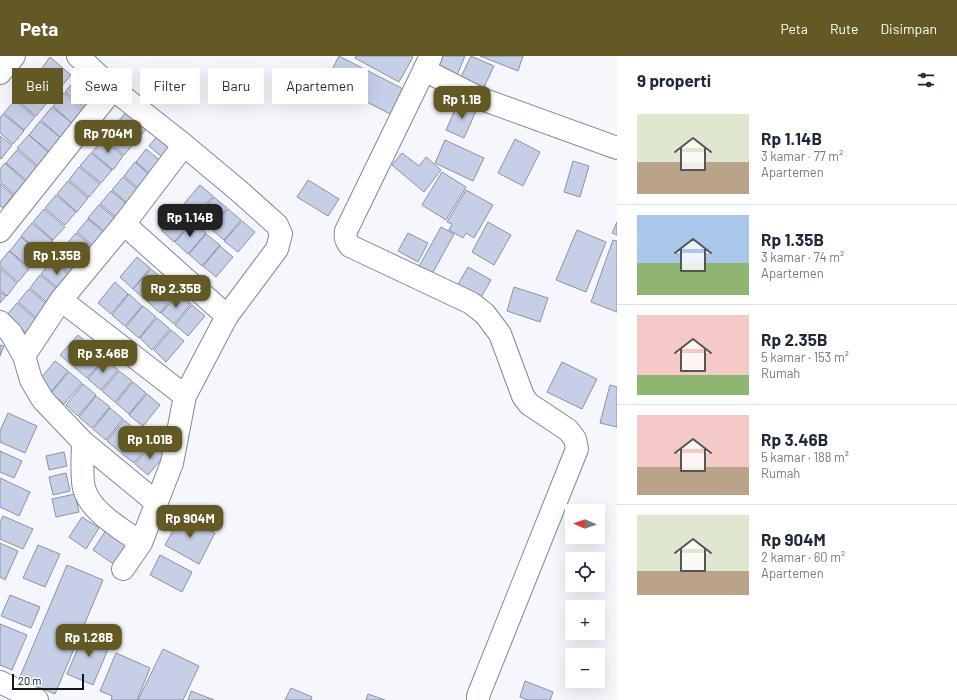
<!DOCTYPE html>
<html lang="id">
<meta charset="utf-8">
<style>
:root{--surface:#fff;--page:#f2f2f3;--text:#1f2937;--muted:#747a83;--line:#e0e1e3;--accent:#625925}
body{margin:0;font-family:Barlow,sans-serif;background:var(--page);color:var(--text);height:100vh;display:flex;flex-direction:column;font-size:15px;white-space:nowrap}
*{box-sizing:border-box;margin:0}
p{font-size:13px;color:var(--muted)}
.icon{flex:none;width:22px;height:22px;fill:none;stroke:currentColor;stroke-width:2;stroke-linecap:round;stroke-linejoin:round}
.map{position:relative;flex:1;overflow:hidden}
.details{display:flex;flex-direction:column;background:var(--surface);width:340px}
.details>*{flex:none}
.hud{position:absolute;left:12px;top:12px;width:380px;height:36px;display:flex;gap:8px}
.needle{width:26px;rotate:272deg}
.controls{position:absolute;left:565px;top:448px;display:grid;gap:8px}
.controls a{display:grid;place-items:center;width:40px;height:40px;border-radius:0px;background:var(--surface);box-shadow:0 4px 16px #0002;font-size:20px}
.scale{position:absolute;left:12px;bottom:10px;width:72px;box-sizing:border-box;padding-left:4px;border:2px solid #12151d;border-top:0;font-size:11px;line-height:14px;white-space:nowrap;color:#12151d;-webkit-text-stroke:3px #f5f7fc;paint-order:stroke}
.price{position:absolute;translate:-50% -34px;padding:0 9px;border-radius:8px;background:var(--accent);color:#fff;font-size:13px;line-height:26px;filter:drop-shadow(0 1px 2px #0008)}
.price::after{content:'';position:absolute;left:50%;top:24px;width:12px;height:9px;margin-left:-6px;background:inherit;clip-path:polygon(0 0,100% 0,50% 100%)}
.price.selected{background:#222;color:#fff}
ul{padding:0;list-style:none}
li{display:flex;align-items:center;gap:12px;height:100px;padding:0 20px}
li+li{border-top:1px solid var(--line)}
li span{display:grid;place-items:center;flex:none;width:112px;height:80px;border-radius:0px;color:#555}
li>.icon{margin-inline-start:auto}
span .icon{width:48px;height:48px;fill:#fffc;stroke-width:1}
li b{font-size:17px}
h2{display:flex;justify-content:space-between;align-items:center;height:48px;padding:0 20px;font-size:17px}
.tag{padding:0 14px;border-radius:0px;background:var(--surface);box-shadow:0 4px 16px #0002;font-size:14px;line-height:36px}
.tag.selected{background:var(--accent);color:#fff}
header{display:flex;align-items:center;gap:24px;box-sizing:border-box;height:56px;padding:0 20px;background:var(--accent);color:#fff}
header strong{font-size:19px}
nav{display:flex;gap:22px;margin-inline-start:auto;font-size:14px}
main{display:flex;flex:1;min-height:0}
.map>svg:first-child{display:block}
.building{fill:#c7cfe7;stroke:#8b91a8}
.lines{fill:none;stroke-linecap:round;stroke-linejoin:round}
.minor-casing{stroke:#80879d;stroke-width:24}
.minor{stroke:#fff;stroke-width:22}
</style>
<header>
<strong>Peta</strong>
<nav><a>Peta</a><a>Rute</a><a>Disimpan</a></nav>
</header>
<main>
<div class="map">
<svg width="617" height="644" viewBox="0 0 617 644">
<rect width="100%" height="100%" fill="#f5f7fc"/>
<path class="building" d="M339,0l68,35 -13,25 -68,-35z
M356,0h56l1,1 -14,25 -44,-24z
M442,0h23l-10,24 -20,-8z
M471,0l23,10 -12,25 -23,-10z
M480,0h43l-5,15z
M50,1l21,18 -11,13 -20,-17z
M38,16l21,17 -11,13 -20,-17z
M76,23l20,17 -11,13 -20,-17z
M27,30l20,17 -11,13 -20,-17z
M64,37l20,18 -11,13 -20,-18z
M15,44l20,17 -11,13 -20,-17z
M459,45l18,8 -13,29 -18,-8z
M52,51l21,17 -12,14 -20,-18z
M127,55l20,17 -11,13 -20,-17z
M3,58l21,17 -11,13 -13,-11v-15z
M40,65l21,17 -11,14 -21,-17z
M115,69l20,17 -11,13 -20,-17z
M160,77l20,17 -11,13 -20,-17z
M29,79l20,18 -11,13 -21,-18z
M0,80l12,9 -11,14 -1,-1z
M103,83l20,17 -10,14 -21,-18z
M515,83l25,13 -17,34 -25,-13z
M445,84l39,18 -11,23 -38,-18z
M146,93l21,17 -11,13 -20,-17z
M17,94l20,17 -11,13 -20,-17z
M91,97l21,17 -11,13 -21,-17z
M402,97l17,13 7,-9 15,13 -17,22 -32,-27z
M573,105l16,5 -9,31 -16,-5z
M135,106l20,18 -11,13 -20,-17z
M5,107l20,18 -11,13 -14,-12v-13z
M79,111l21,17 -11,13 -20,-17z
M442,116l24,15 -20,33 -24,-15z
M123,121l20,17 -11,13 -20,-17z
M308,124l31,19 -11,17 -31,-19z
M68,125l20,17 -11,14 -20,-18z
M0,128l13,11 -10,13 -3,-2z
M200,129l13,11 -17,20 -13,-11z
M466,134l27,15 -19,33 -8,-5 -3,5 -14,-8 3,-6 -5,-2z
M111,135l21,17 -11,13 -21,-17z
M56,139l20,17 -11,13 -20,-17z
M214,141l13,11 -17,20 -13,-11z
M99,149l21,17 -11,13 -21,-17z
M44,153l21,18 -12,13 -20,-18z
M228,153l13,11 -17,20 -13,-11z
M179,154l13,11 -18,21 -13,-12z
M88,163l20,17 -11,13 -20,-17z
M242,165l13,11 -17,20 -14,-11z
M193,166l13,11 -18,21 -13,-12z
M488,166l23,13 -17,30 -22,-13z
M617,166v13l-5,-2z
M32,167l21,18 -11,13 -21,-18z
M441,171l13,7 -23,42 -13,-8z
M577,174l29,12 -20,50 -30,-12z
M76,177l20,17 -11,13 -20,-17z
M408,177l20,10 -10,19 -20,-11z
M206,178l14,11 -18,21 -13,-12z
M21,181l20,17 -11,14 -20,-17z
M613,184l4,1v71l-26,-10z
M220,190l13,11 -17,20 -13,-11z
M64,191l20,17 -10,13 -21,-17z
M9,195l20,18 -11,13 -18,-16v-4z
M137,201l13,11 -17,21 -13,-12z
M52,205l21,17 -11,13 -21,-17z
M468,211l23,13 -11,19 -23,-13z
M0,212l17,15 -10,13 -7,-6z
M151,213l13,11 -17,21 -14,-12z
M40,219l21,17 -11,13 -20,-17z
M165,225l12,11 -17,21 -13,-12z
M115,226l13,12 -17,20 -13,-11z
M514,231l34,11 -8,24 -33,-11z
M29,233l20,17 -11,13 -20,-17z
M0,236l6,4 -6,7z
M179,237l12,11 -17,20 -13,-11z
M129,238l13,12 -17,20 -13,-11z
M17,247l20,17 -11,13 -20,-17z
M192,249l13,11 -17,20 -13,-11z
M143,250l13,11 -17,21 -13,-11z
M157,262l13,11 -18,21 -12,-12z
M171,274l13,11 -18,21 -12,-12z
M78,279l13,11 -18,20 -13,-11z
M0,289l4,1 -4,10z
M91,291l14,11 -18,20 -13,-11z
M105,303l13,11 -17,20 -13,-11z
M55,305l13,10 -17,21 -13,-11z
M562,306l35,17 -15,30 -35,-17z
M119,315l13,10 -17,21 -13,-11z
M69,316l13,11 -18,21 -13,-11z
M133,326l13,11 -17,21 -13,-11z
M83,328l13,11 -18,21 -12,-11z
M610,329l7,2v40l-17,-4z
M147,338l13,11 -17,21 -14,-11z
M96,340l14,11 -18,21 -13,-11z
M110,352l13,11 -17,21 -13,-11z
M8,357l29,13 -12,27 -25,-11v-11z
M124,364l13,11 -17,21 -13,-11z
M138,376l13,11 -17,20 -13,-10z
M152,388l13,11 -17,20 -13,-11z
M0,395l22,10 -8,17 -14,-6z
M64,396l3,14 -18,4 -3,-14z
M66,417l4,18 -17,4 -4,-18z
M0,422l30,14 -11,24 -19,-9z
M75,438l4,18 -23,5 -4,-18z
M182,459l33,18 -16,31 -34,-19z
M3,460l30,13 -10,20 -23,-10v-17z
M82,461l17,11 -13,21 -17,-12z
M106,474l22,15 -13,20 -22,-15z
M0,487l18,8 -13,29 -5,-3z
M38,489l22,9 -15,33 -22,-9z
M160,499l32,17 -10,20 -32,-17z
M67,509l36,15 -48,114 -36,-15z
M10,539l30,12 -9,21 -30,-12z
M0,568l27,11 -15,35 -12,-5z
M85,575l26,11 -18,43 -26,-11z
M163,593l36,17 -16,34h-45z
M116,597l34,15 -13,32h-26l1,-4 -12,-5z
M525,625l28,11 -3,8h-23l-7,-3z
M291,632l21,9 -1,3h-26z
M191,635l23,9h-26z
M368,638l17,6h-19z"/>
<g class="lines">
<defs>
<path id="minor" d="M78,0l35,33 71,56 55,46 38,34 4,9 -4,15 -50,67 -42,80 -13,67 -31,80 -18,26
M431,0l-85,175c-1,7 0,10 4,15l121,57 14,11 15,20 23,62 6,8 39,26 7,9 2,10 -99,247v4
M424,14l55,28 138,50
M0,17l14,-17
M124,168l103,92
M0,175l113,-142
M61,244l124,96
M0,266l11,11 13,23 7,24 12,20 40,42 74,61
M24,300l37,-56 63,-76 60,-79
M83,386c0,11 -2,36 1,46 6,24 38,41 57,55
M0,626l37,18"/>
</defs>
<use href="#minor" class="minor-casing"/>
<use href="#minor" class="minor"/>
</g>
</svg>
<div class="controls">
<a><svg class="needle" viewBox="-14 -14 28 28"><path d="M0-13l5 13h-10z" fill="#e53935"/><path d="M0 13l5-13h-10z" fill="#747a83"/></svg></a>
<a><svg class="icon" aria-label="locate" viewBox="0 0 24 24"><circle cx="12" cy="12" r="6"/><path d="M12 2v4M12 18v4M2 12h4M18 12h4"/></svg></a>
<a>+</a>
<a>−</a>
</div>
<div class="scale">20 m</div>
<b class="price" style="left:462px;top:64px">Rp 1.1B</b>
<b class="price" style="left:108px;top:98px">Rp 704M</b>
<b class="price selected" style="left:190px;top:182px">Rp 1.14B</b>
<b class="price" style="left:57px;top:220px">Rp 1.35B</b>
<b class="price" style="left:176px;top:253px">Rp 2.35B</b>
<b class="price" style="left:103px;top:318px">Rp 3.46B</b>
<b class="price" style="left:150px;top:404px">Rp 1.01B</b>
<b class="price" style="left:190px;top:483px">Rp 904M</b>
<b class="price" style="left:89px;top:602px">Rp 1.28B</b>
<div class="hud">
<a class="tag selected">Beli</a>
<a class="tag">Sewa</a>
<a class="tag">Filter</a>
<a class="tag">Baru</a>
<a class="tag">Apartemen</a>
</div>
</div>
<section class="details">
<h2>9 properti<svg class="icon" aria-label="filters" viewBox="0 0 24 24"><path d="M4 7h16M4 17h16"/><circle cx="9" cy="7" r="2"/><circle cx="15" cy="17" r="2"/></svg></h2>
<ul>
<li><span style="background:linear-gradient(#dfe7d0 60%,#b9a48a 0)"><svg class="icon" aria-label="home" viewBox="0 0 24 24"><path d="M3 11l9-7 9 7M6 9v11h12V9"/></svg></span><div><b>Rp 1.14B</b><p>3 kamar · 77 m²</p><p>Apartemen</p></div></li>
<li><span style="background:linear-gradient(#a9c7e8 60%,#8fb573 0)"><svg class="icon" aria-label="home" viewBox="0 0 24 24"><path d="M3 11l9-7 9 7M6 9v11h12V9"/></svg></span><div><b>Rp 1.35B</b><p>3 kamar · 74 m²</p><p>Apartemen</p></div></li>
<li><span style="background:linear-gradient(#f6c9c9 75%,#8fb573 0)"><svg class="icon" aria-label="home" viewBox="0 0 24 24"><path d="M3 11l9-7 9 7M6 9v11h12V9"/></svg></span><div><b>Rp 2.35B</b><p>5 kamar · 153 m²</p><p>Rumah</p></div></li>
<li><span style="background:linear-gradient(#f6c9c9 65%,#b9a48a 0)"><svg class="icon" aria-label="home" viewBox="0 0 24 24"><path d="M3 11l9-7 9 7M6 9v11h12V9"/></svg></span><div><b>Rp 3.46B</b><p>5 kamar · 188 m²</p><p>Rumah</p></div></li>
<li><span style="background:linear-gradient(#dfe7d0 70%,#b9a48a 0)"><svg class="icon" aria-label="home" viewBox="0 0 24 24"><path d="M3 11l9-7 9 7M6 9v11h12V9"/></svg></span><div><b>Rp 904M</b><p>2 kamar · 60 m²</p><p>Apartemen</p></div></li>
</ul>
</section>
</main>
